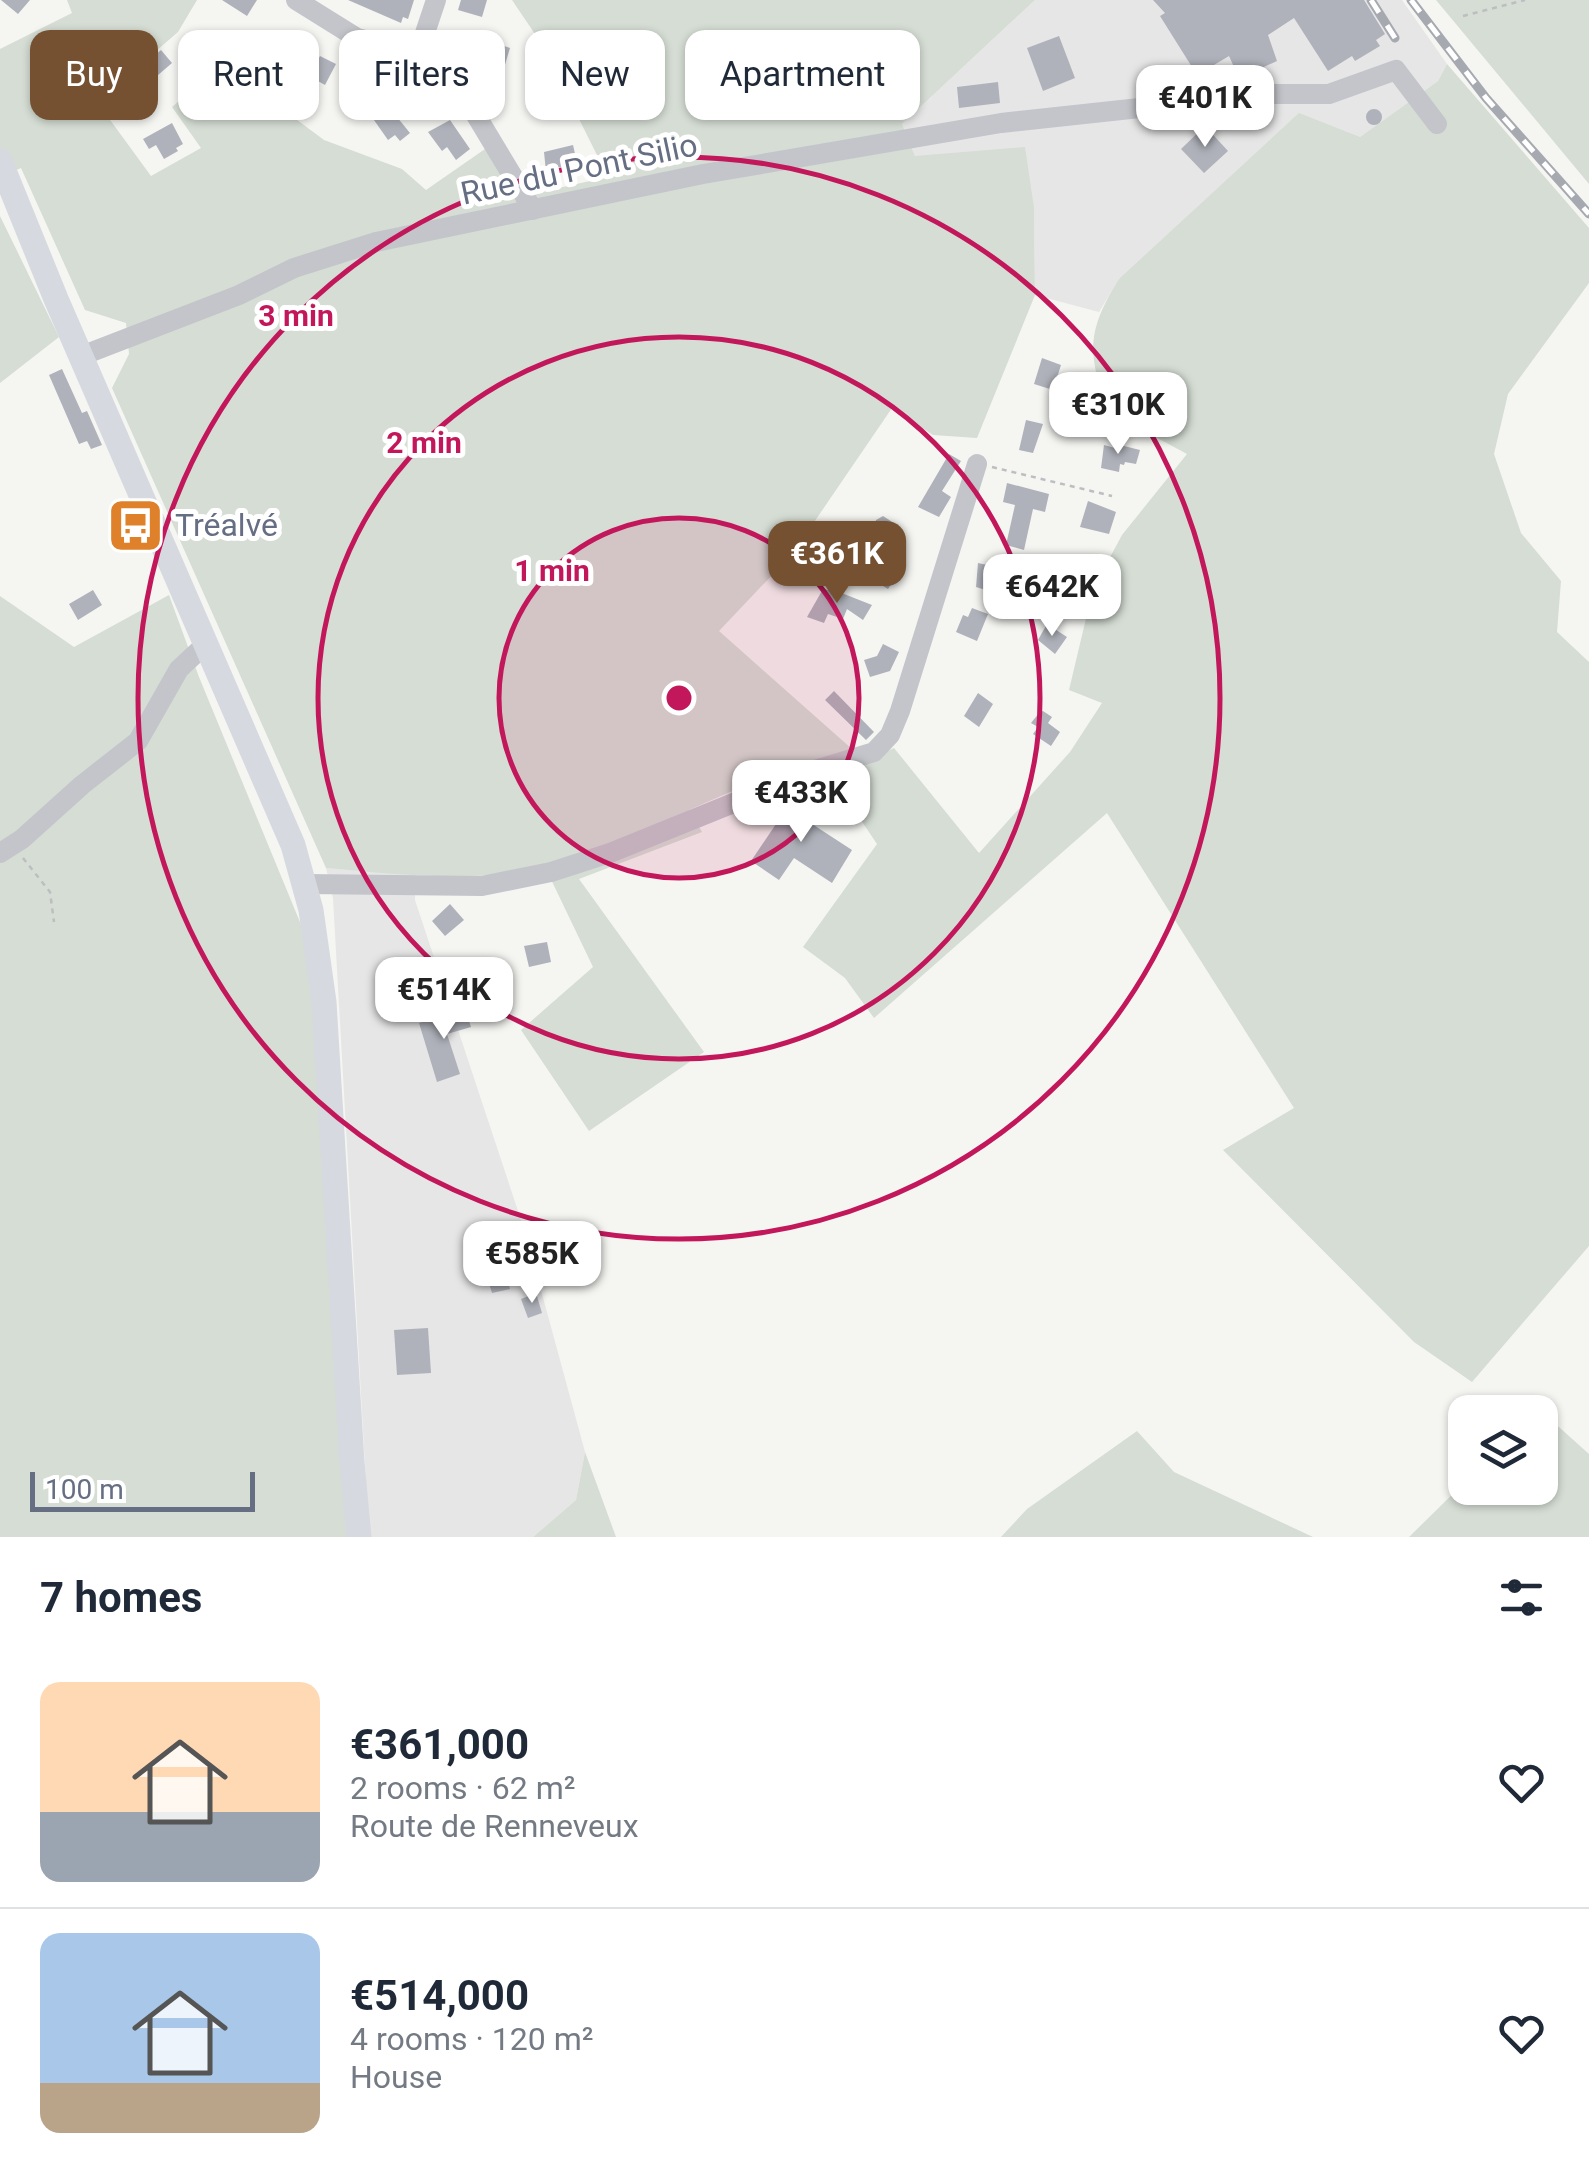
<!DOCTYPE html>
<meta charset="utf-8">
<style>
:root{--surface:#fff;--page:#f2f2f3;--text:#1f2937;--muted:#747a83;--line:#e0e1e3;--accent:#755131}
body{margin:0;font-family:Roboto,sans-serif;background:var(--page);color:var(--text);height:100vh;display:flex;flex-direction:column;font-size:38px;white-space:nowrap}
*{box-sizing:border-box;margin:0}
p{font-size:32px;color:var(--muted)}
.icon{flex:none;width:55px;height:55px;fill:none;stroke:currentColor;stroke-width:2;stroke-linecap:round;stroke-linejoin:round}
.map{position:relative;height:1537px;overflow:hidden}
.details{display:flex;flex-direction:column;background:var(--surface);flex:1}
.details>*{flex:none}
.top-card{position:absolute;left:30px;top:30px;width:1000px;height:90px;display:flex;gap:20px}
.controls{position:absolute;left:1448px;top:1395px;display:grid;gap:20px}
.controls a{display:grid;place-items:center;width:110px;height:110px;border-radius:20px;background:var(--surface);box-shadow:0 2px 8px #0004;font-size:50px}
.scale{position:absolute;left:30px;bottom:25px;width:225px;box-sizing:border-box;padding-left:10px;border:5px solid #666e83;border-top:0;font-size:28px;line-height:35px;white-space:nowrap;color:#666e83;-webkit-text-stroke:8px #fff;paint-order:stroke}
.price{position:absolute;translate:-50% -85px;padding:0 22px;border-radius:20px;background:#fff;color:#222;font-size:32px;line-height:65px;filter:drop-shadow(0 2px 5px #0008)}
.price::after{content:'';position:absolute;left:50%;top:60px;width:30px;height:22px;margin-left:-15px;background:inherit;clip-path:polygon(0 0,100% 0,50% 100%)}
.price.selected{background:var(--accent);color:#fff}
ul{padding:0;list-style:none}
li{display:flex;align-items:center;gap:30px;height:250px;padding:0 40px}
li+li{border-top:2px solid var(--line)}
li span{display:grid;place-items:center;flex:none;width:280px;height:200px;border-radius:20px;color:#555}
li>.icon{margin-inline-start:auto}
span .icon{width:120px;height:120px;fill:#fffc;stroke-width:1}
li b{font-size:42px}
h2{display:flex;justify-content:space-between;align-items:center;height:120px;padding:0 40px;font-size:42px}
.tag{padding:0 35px;border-radius:20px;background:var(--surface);box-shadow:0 2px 8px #0004;font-size:35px;line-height:90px}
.tag.selected{background:var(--accent);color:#fff}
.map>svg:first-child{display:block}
.built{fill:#e6e6e6}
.green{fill:#d5ddd4}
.building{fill:#afb2ba}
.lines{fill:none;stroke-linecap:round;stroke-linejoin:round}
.path{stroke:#bdbec1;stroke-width:2.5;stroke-dasharray:5 5;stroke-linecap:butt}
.minor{stroke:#c4c5ca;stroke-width:20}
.major{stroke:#d6d9df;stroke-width:25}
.rail-casing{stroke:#a6a9b0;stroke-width:9}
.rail{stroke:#fff;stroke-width:5;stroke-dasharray:15;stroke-linecap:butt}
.ring{fill:none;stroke:#c2185b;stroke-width:5}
.labels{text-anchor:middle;stroke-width:10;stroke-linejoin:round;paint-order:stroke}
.street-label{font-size:32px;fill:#666e83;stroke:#fff}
.poi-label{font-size:32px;fill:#666e83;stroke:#fff;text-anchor:start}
.centre{fill:#c2185b;stroke:#fff;stroke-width:5}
.ring-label{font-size:30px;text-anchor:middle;font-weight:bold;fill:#c2185b;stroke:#fff;stroke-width:10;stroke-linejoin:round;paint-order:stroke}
</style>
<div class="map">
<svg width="1589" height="1537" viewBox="0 0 1589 1537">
<rect width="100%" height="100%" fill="#f5f6f2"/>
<path class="built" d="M1035,0h367l45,64 -9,17 -78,56 -241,142 -20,33 -64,-17 -1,-87 -119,-52 -13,-32z
M326,868l90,7 -1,25 111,335 59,217 -9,48 -43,37h-164l-36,-639z"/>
<path class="green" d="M67,0h130l-19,32 -81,70 54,74 50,-28 -29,-41 50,-43 102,76 78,29 24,21 59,-41 33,48 90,-20 -67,-134 -29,-43h523l-133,124 13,32 110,-9 9,61 1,87 -58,143 -44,-3 -41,-27 -99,145 -74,78 133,118 -99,33 -64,28 13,22 -123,47 125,173 -115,79 -68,-101 72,-63 -47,-98c-76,13 -144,6 -220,-1l-214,-480 17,-34 -3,-31 -41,-13 -64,-142 -21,9v-128l72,-36z
M1436,0h153v184z
M1447,64l142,164v55l-81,111 -14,60 27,79 40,48 -4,51 32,30v584l-117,136 -58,-40 -191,-192 71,-42 -187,-295 -233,205 -29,-40 -42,-31 74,-103 -45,-67 62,-29 85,105 91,-101 32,-49 -33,-13 24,-101 29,-54 65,-81 -78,-42c-22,-57 -23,-80 10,-133l180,-166 61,24 78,-56z
M0,216l59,121 -59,46z
M169,595l30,82 110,267 40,593h-349v-941l74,51z
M1540,1410l49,44v83h-180l56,-55v6h75v-76h-3z
M1137,1431l37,41 139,65h-312l26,-28z
M585,1452l31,85h-83l43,-37z"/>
<path class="building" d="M1,0h29l-12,14z
M222,0h35l-10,16z
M348,0h66l-6,19 -5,-2 -2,6z
M461,0h26l-5,17 -24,-7z
M1153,0h211l21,34 -9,6 4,6 -25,15 -3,-5 -24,15 -34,-53 -26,17 9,26 -38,17 -10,-22 -32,19 -37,-59 5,-3z
M1059,36l16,42 -32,13 -16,-43z
M275,38l15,10 -13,22 -16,-9z
M493,42l17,6 -9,30 -18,-6z
M161,50l11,13 -15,13 -10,-14z
M320,56l16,8 -11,21 -16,-9z
M998,82l2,21 -41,5 -2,-21z
M360,83l14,16 5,-4 31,38 -10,8 -5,-6 -7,5 -19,-27 -9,6 -13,-19 2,-10z
M1366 117a8 8 0 1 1 16 0a8 8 0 1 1-16 0Z
M450,120l20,29 -14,11 -9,-13 -5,4 -14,-19z
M172,123l11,21 -7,4 2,3 -14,8 -8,-14 -7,4 -6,-10z
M1205,126l23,25 -24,22 -23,-24z
M573,145l3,13 -8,2 1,4 -23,8 -2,-20z
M1042,358l19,7 -8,25 -19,-6z
M62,369l20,44 5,-2 15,34 -11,4 -4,-8 -8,3 -30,-69z
M1026,420l17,4 -10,29 -14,-3z
M1116,444l24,6 -4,14 -11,-2 -1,3 -4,-1 -1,8 -18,-4 3,-23 11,3z
M949,454l12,7 -19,30 9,6 -12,20 -21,-10z
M1007,483l42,11 -4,18 -12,-3 -9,41 -18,-5 9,-40 -12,-3z
M1088,501l28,11 -7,22 -29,-7z
M883,516l14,9 -12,19 -14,-9 5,-15z
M885,560l15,10 -12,19 -15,-9z
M978,563l18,4 -7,24 -13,-4z
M823,589l16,3 33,13 -9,15 -16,-11 -4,10 -15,-5 -4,9 -17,-6z
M93,590l9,15 -24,15 -9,-16z
M972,608l16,6 -11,27 -21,-9 7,-17 5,2z
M1047,624l20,13 -12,17 -17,-14z
M883,644l16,8 -9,19 -20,6 -6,-17 13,-4z
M834,691l40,41 -8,8 -41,-40z
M978,693l15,11 -14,23 -15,-11z
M1043,711l9,6 -4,6 12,9 -9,14 -18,-12 5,-7 -7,-4 8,-10z
M795,796l21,15 -7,11 43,28 -20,33 -38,-25 -15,22 -28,-19z
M450,904l14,16 -19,16 -13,-15z
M547,942l4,20 -22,5 -5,-21z
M465,1008l6,19 -24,7 13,40 -23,8 -18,-59z
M521,1241l5,14 -20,4 -4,-14z
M502,1259l8,30 -18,4 -9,-29z
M536,1293l6,20 -14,5 -7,-19z
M428,1328l3,45 -34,2 -3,-45z"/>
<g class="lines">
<path class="path" d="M1463,16l62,-16
M992,467l120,29
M23,858l27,34 4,30"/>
<path class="minor" d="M296,0l61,38 61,16 29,13 86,143
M418,54l18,-54
M81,356l158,-61 55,-27 82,-26 327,-68 298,-51 268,-29h60l67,-24 41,54
M0,853l22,-14 60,-54 56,-44 41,-72 28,-26
M306,884l176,2 69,-14 59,-19 205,-83 59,-18 16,-17 10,-24 77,-247"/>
<path class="major" d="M0,161l56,138 237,546 18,65 13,92 28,460 7,75"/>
<defs>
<path id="rail" d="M1371,0l24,38
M1411,0l75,98 103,116"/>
</defs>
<use href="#rail" class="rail-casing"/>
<use href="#rail" class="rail"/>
</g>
<circle cx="679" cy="698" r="180" fill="#c2185b" fill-opacity=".12"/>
<g class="ring">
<circle cx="679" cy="698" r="180"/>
<circle cx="679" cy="698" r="361"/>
<circle cx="679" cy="698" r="541"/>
</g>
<defs>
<symbol id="bus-square" viewBox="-11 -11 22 22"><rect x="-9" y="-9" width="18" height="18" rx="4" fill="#df812a" stroke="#fff"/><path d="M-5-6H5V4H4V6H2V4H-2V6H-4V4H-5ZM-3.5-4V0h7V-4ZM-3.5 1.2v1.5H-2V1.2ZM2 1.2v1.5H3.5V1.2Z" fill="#fff"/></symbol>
</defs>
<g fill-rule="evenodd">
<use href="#bus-square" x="104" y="494" width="63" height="63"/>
</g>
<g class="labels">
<g class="street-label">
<text transform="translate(579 169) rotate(-12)" y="11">Rue du Pont Silio</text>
</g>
<g class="poi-label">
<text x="175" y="536">Tréalvé</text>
</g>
</g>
<circle cx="679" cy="698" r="15" class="centre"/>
<g class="ring-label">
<text x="296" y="326">3 min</text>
<text x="424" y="453">2 min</text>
<text x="552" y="581">1 min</text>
</g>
</svg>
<div class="controls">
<a><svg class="icon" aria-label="layers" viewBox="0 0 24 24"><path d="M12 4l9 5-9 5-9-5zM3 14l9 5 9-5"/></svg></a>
</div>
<div class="scale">100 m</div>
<b class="price" style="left:1205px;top:150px">€401K</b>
<b class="price" style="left:1118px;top:457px">€310K</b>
<b class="price selected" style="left:837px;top:606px">€361K</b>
<b class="price" style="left:1052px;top:639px">€642K</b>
<b class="price" style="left:801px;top:845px">€433K</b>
<b class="price" style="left:444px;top:1042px">€514K</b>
<b class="price" style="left:532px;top:1306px">€585K</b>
<div class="top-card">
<a class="tag selected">Buy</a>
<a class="tag">Rent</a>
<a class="tag">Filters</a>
<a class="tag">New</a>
<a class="tag">Apartment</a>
</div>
</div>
<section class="details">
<h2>7 homes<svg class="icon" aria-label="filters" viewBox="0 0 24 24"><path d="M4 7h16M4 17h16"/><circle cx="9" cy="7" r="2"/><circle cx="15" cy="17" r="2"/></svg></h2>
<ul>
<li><span style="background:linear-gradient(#ffd9b3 65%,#9aa5b1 0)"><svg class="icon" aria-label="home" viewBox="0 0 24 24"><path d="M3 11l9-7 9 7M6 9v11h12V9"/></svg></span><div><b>€361,000</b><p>2 rooms · 62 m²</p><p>Route de Renneveux</p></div><svg class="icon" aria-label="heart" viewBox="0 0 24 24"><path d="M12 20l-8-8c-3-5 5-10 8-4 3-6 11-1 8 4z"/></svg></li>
<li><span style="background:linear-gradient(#a9c7e8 75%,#b9a48a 0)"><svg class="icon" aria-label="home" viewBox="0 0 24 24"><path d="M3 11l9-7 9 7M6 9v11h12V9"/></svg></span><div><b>€514,000</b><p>4 rooms · 120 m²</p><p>House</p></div><svg class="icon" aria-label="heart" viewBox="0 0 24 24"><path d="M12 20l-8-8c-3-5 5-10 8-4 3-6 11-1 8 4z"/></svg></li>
</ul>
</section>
